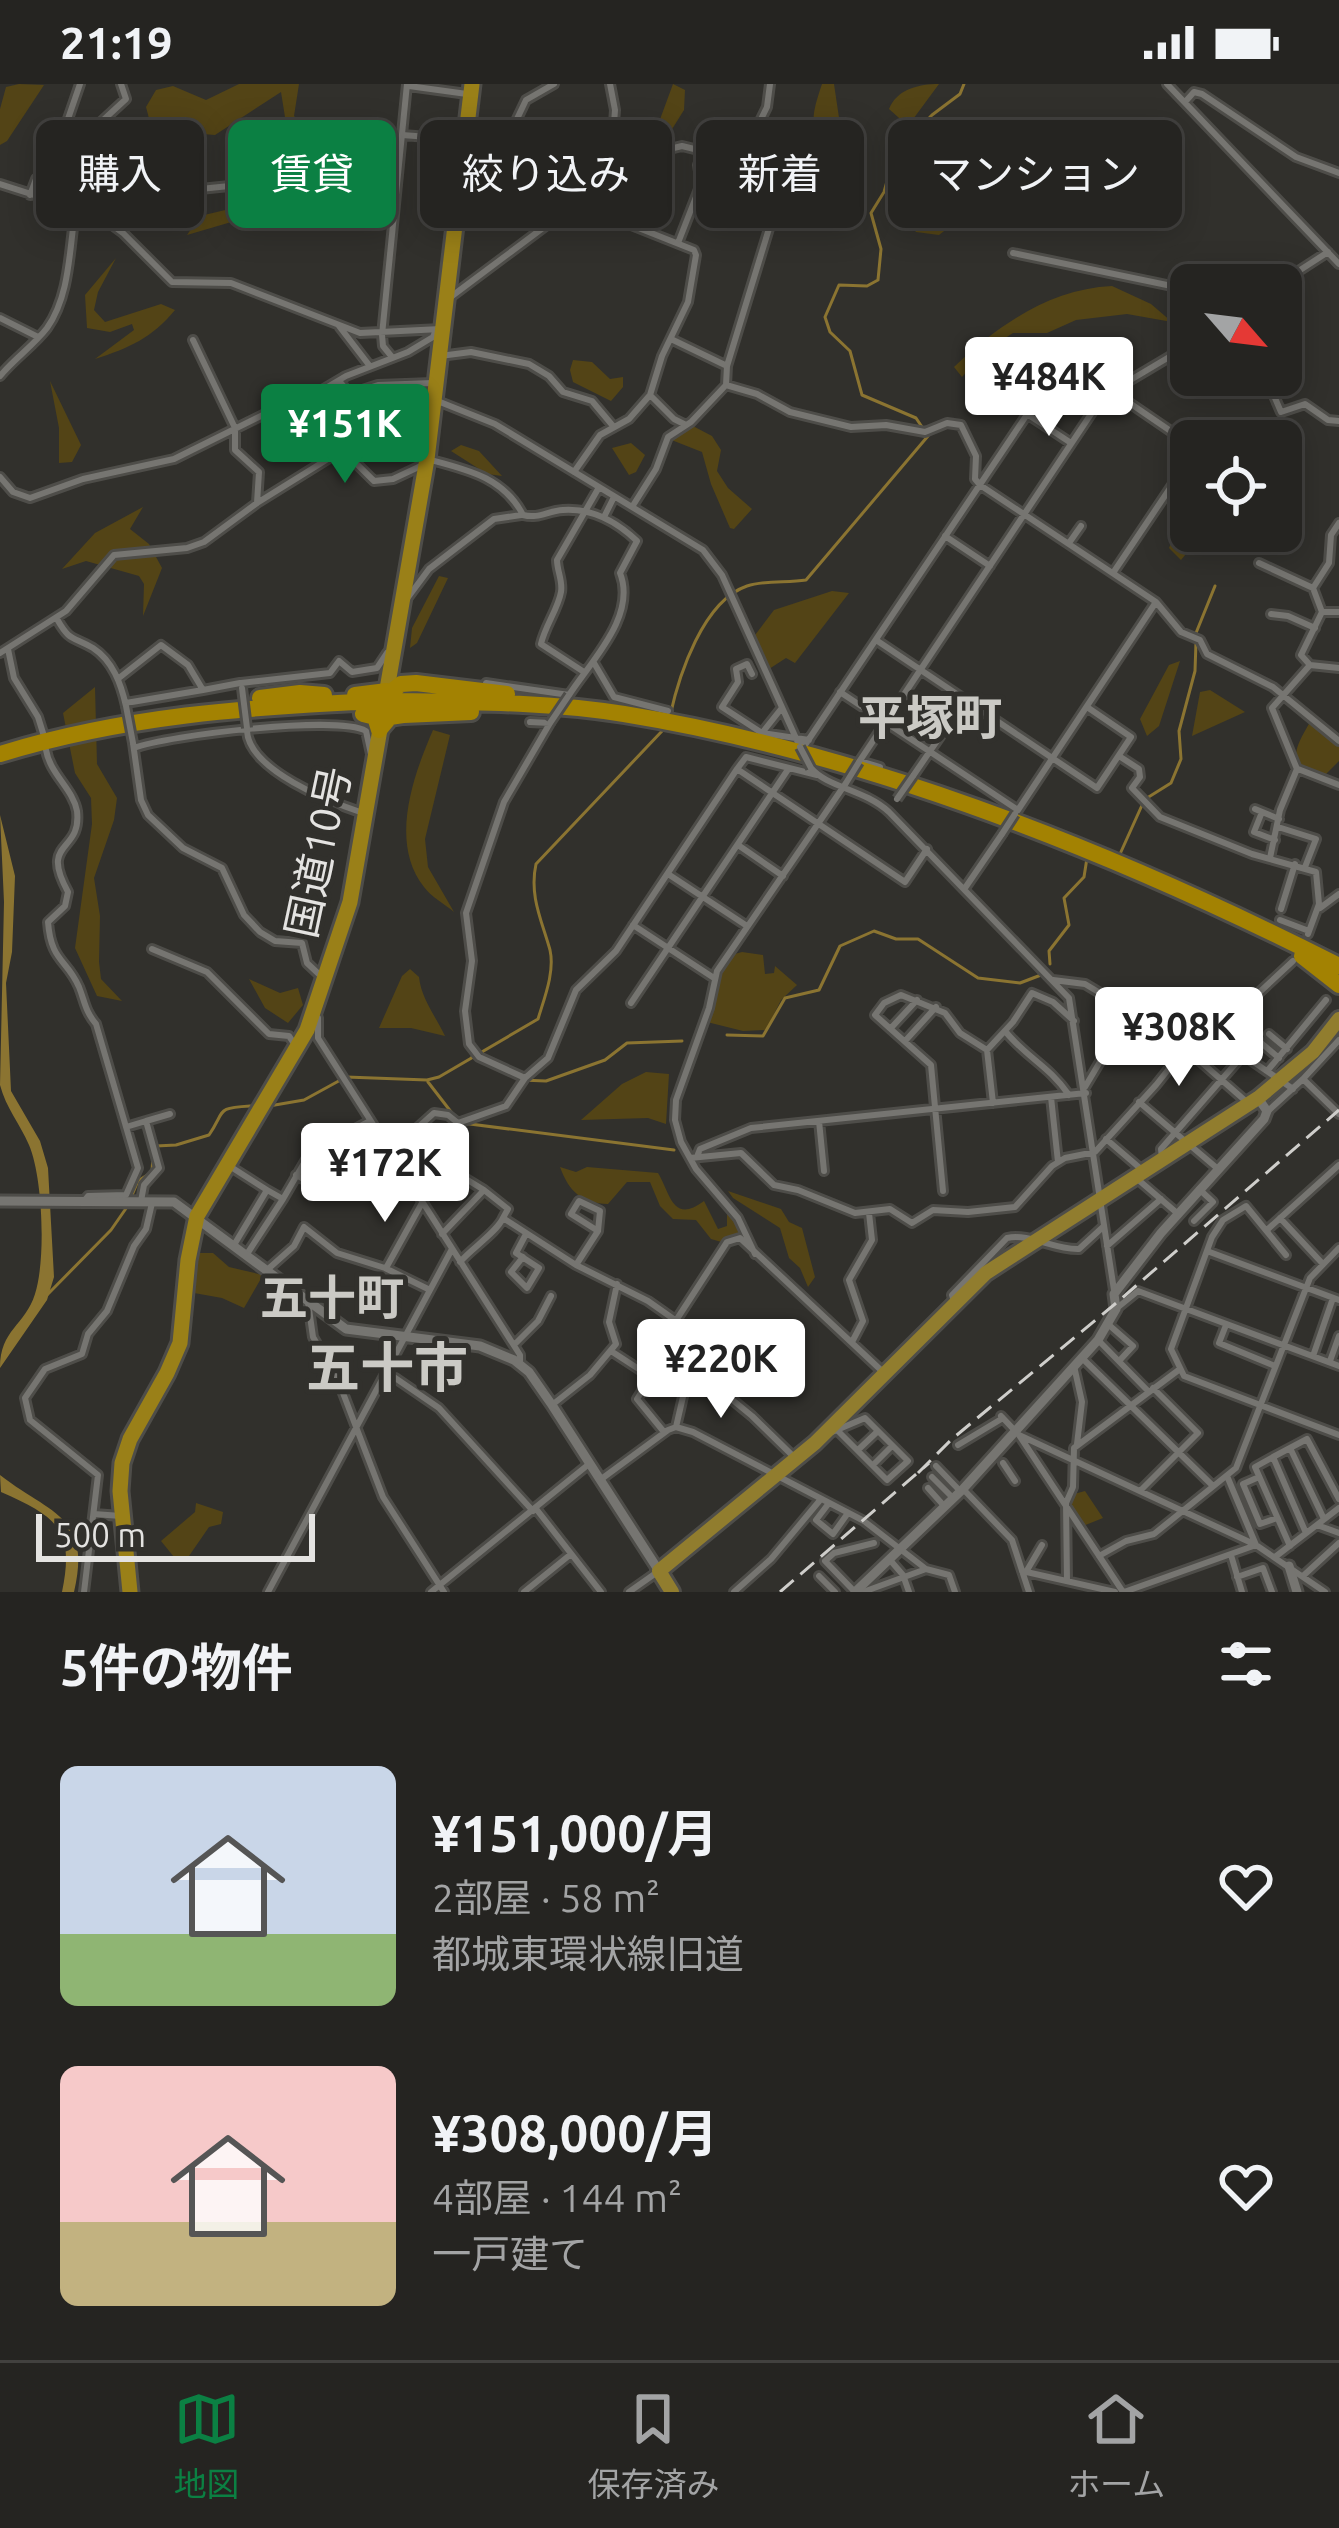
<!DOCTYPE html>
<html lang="ja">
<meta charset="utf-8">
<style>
:root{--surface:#252421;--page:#2d2c2a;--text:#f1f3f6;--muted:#a3a4a5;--line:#42413f;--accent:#0b8043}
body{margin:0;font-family:Ubuntu,"Noto Sans JP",sans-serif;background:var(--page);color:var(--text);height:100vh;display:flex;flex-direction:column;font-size:45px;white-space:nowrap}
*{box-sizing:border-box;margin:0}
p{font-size:39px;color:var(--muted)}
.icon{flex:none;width:66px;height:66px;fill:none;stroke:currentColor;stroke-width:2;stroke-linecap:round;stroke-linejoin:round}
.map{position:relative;height:1508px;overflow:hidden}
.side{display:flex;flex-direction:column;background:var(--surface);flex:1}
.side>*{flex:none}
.guide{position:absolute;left:36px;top:36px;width:1269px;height:108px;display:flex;gap:24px}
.needle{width:78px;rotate:118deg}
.buttons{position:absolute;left:1170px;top:180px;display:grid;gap:24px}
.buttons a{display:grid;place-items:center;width:132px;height:132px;border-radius:18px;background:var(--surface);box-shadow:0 6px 30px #0003,0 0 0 3px var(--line);font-size:60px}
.scale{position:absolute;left:36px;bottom:30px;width:279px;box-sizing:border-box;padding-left:12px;border:6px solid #e4e3e1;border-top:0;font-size:33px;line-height:42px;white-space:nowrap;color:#e4e3e1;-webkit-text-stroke:9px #31302c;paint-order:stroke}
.price{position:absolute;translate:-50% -102px;padding:0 27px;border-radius:12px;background:#fff;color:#222;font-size:39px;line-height:78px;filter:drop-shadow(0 3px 6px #0008)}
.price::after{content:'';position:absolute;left:50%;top:72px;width:36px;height:27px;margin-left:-18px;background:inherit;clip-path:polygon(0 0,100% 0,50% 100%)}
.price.on{background:var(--accent);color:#fff}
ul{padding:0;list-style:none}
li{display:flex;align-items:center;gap:36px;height:300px;padding:0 60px}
li span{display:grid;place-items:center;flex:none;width:336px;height:240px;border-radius:18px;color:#555}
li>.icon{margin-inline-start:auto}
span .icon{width:144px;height:144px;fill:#fffc;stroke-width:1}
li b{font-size:51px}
h2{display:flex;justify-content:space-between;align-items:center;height:144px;padding:0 60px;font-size:51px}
.pill{padding:0 42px;border-radius:18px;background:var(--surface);box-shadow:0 6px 30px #0003,0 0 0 3px var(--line);font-size:42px;line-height:108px}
.pill.on{background:var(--accent);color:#fff}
.status{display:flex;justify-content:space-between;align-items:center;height:84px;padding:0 60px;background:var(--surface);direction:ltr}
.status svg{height:33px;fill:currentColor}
.tab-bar{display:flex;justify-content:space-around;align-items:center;height:168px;border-top:3px solid var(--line);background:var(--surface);font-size:33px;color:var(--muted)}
.tab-bar a{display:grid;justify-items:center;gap:6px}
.tab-bar .on{color:var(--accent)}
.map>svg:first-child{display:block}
.green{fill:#534416}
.water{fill:#8b7431}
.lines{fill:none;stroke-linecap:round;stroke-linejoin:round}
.stream{stroke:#8b7431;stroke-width:3}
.minor-casing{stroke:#4e4d49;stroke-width:12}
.tertiary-casing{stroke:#4e4d49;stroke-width:15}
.primary-casing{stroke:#4e4d49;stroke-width:20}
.trunk-casing{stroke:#4e4d49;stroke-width:21}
.motorway-casing{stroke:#4e4d49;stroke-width:22}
.minor{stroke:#767571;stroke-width:6}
.tertiary{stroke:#767571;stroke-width:9}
.primary{stroke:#917d2e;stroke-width:14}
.trunk{stroke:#9a8018;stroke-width:15}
.motorway{stroke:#a38202;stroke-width:16}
.rail{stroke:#cfcecb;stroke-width:3;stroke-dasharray:18 9;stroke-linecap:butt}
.minor-bridge-casing{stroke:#4e4d49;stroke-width:12;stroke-linecap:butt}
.minor-bridge{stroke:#767571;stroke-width:6}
.labels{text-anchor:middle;stroke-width:10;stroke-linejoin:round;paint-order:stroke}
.street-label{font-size:42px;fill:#e4e3e1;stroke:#31302c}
.quarter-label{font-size:48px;font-weight:bold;fill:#cbcac5;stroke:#31302c}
.district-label{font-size:54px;font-weight:bold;fill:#cbcac5;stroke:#31302c}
</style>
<div class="status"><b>21:19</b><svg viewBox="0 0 49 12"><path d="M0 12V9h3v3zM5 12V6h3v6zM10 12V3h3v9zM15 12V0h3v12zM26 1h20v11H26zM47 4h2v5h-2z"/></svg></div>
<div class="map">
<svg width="1339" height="1508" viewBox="0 0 1339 1508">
<rect width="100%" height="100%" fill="#31302c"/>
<path class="green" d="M19,0l25,1 -37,56 -7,4v-36l6,-22z
M239,0h60l-5,32 15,17 29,13 7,23 -14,31 -45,6 -99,29 13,-19 38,-9 71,-25 1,-26 -22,-20 -7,-44 -66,43 -36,-3 -18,32 -15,-57 10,-17 17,-4 33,14z
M673,0l12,6 -1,20 -15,24 -14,-1z
M822,0h12l11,74c-36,-25 -37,-33 -23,-74z
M939,0l-31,42 -19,-17c8,-20 30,-25 50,-25z
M1076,34c-50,34 -88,80 -137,117l-23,-3 -9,-12 8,-30c21,-7 46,-10 66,-19 34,-17 60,-40 95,-53z
M88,77l21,6 27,20 -29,8 -26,-1 -8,-10 7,-20z
M116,174l-18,34 -4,18 11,12 56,-18 14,6c-23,28 -46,38 -80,49l39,-29 -2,-6 -22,8 -23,-4 -2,-33z
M1112,202l39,18 21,18 -45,-8 -51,6 -29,13h-34l-25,16 -26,28 -8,-10c44,-42 96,-78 158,-81z
M573,276l19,2 18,17 13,-2v10l-12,14 -38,-19 -3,-12z
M50,297l31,64 -9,17 -13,1v-35z
M691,341l21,11 9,14 -4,21 11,17 24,21 -18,20 -4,-1 -19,-44 -9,-32 -33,-13z
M631,359l14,12 -9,17 -7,3 -17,-27z
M461,361l18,6 23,25 -15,-2 -36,-23z
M143,423l-13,22 19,15 13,24 -19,48 1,-32 -5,-8 -53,-15 -24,8 33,-36z
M1191,430v17h14l-24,29 -12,-12 10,-24z
M439,492l9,2 -31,65 -7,5 2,-20z
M832,507l17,2 -54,70 -9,-5 -20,13 -14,-32 22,-29z
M1180,577l-21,65 -12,10 -7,-17 29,-54z
M95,603l2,77 20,34 -3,22 -20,58 6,38 -1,46 2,17 21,22 -25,-5 -22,-48 17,-124 -1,-26 -16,-25 -12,-60z
M1210,606l35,22 -53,24 8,-44z
M1310,638l8,1 21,19v19l-15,15c-37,-12 -32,-23 -14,-54z
M433,646l17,5 -25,104 3,28 26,45c-9,-8 -23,-15 -30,-25 -35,-44 -11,-111 9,-157z
M742,868l21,3 2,19 9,-1 1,-7 22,19 -16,15 -15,30 -23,1 -36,-9 13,-51 11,-16z
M410,885l9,8c2,21 17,40 26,59l-34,-8h-32l23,-52z
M249,895l31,14 18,-5 5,17 -15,18 -23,-15z
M646,988l23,2 -3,50 -18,-6 -67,2 41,-36z
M560,1083l16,5 11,-5 71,6c12,19 14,52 46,28l14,28 9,-3v-17l22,38 -10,-11 -14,7 -14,-4 -15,-19 -23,-1 -13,-13 -10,-24h-23l-19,22c-26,-1 -39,-12 -48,-37z
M728,1107l53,18 8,13 13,6 13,49 -7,10 -8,-19 -11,-10 -9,-30 -47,-30z
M198,1169h15l16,14 34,8 -19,33 -22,-10 -28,-5 -3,-7z
M1085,1407l18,27 -20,8 -13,-22 4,-10z
M196,1419l27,9 -2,12 -12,3 -20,29 -15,1 -13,-16 34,-29z"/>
<path class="water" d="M0,731l15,61 -3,76 -6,31 5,108 29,50 8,27 6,109 -7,23 -47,68c0,-39 25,-42 35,-74 11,-34 8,-116 -6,-149 -9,-21 -23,-37 -29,-60l4,-183z
M0,1391c50,39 92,40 74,117h-12c13,-63 -5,-75 -61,-100z"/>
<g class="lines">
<path class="stream" d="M1196,549l19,-47
M670,632c9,-41 33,-115 77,-130 18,-6 40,-3 59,-6l122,-144 -12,-18 -54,-23 -12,-44 -20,-19 -5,-15 14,-32 28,1 11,-6 3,-31 -10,-36 13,-21 11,-39 37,-38 28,-21 4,-10
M1147,714l24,-15 10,-24 -2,-28 16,-60 1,-29
M1120,770l23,-51
M1050,880l-1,-13 20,-26 -5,-27 20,-21 3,-19
M727,951l36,1 22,-38 34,-8 21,-44 34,-15 22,8h22l60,39 42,5 21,-8
M472,973l49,23 25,1 59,-21 22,-17 55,-2
M428,998l27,35
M269,1022l35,-6 42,-23 81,3 12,-3 99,-58c6,-20 17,-47 12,-69 -8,-29 -21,-54 -14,-86l127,-134
M462,1039l212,27
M156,1062l20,-1 33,-10c17,-25 6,-27 41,-29
M47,1211l64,-65 16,-23 11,-26 14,-9 1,-18"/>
<defs>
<path id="minor" d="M554,0l-28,16 -20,42c7,21 23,37 45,45 13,4 18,1 28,12
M610,0l5,26 -4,53
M1167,0l172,180
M409,2l58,8
M1185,18l9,-10 8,2 94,63 43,16
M402,51l53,4 4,8
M471,67l3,-10 9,-4 23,5
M744,70l23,-47 3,-23
M38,95l21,-34 21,-61
M0,100l100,32 23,17 49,49 59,1 129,50 81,-4
M701,100l-3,-19 6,-16
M30,111l6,-16 23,1 28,-45 39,-36 -5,-15
M100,132l12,-9 36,-4 23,-11 88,-9
M678,159l23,-59 19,7 25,33 25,-1
M1013,169l178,37
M1277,201l51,-33
M452,212l119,-89 40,-44 71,-17 41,10 21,-2
M0,234l38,19
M339,242l30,39
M671,255l56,27
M193,256l42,88v22l24,22 -2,31
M440,272l31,-4 58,12 20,12 14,16 29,9 21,25
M392,273l-9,-11 -1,-11 25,-251
M1265,291l16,37 24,-8 23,16 11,1
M0,292c14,-17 34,-31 47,-48 24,-34 22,-82 29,-121
M340,298l10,12 28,-9 55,-2
M726,301l31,9 33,18 61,15 35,-2 39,7 22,-9 14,2 15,31 -1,23 5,6 176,117 25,30 19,8 7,14 66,33 66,54
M1112,307l79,54
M650,311l24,24 12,6
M297,321l77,76 19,-2 32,-15
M1027,330l44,29
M431,376c38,10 73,18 92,55 16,4 24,-4 40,-5 29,-2 54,12 74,31l-17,32c17,43 -29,88 -51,122l-83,-12
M574,388l26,-37 29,-16 21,-24 12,-39 26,-54 8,-47 -2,-5 -73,-29 -36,-27
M0,393l13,15 17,6 53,-19 91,-20 103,-51 20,-3 49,-29 62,-24 25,-15 3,-7
M632,423l24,-38 12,-32 23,-15 35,-37 1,-19 44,-144 25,-24 -2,-10 -30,-12 -20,-22
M604,433l10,-20
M945,452l45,30
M1069,459l12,-17
M1259,479l54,25
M1113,489l78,-116
M406,516l23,-31 65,-50 27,-4
M1322,528h17
M1271,530l17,2 27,12
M57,535c13,23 15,17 36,29 20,13 28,36 33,58
M876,556l221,148 34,-51 -44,-30
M8,565l6,29 24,39 5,16
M0,569l66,-42 48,-56 73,-7 17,-6 53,-39 132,-82 46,-21 60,24 208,126 19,25 78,172
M594,579l20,34 54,14
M1310,581l-9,-10 21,-43 -9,-24 16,-25 2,-28 8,-12
M1310,581l29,3
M584,588l-43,-28c4,-18 17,-35 20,-52 2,-11 -4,-21 -4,-32l41,-71
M752,590l-5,-10 -11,5 2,13 -16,25 40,26 47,7
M119,594l42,-33 27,20 15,25 37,-7
M241,599l89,-10 9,-12 13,11 25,-4 10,-15
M840,608l178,118 138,-208
M126,619l77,-13
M247,647c2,39 83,71 116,82
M762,649l19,-24
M133,659l8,57 7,15 35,33 39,20 22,47 16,17 15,9 27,2 5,20 16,15
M798,659l7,2 256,-381 47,30
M134,664c34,-13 204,-33 232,-17l5,23
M46,666c4,24 27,39 31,61 5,43 -38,28 -9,81l-3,14 -17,16c3,40 19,37 31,65 6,15 6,24 17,37l42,144 -12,27 -38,1 -4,5
M1119,672l20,13 1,8 -8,11 28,29 92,37 64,18 3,32 -11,30
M860,677l20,6
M859,678l238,-357 15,-14 79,-47
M811,684c17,20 53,21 78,44l180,186 45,292
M737,685l9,-12 71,18
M1298,685l41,16
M913,692l52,-76
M1255,725l24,10
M1262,728l-8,20 21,8
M1278,743l38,12 -11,28
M738,761l45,31
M1270,774l10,-48 17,-41 -25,-61 38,-43
M668,790l79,52
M965,804l37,-54
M1320,824l19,-14
M1281,825l14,-45
M1280,836l29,11
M633,841l81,53
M152,865l55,23 62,62 20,2 6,9
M1053,896l32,4 30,18 38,2 45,26
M631,919l158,-235
M318,934v20l202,317v9
M1201,942l92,63
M891,944l26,-28
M1005,947c22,27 43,34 64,64
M1269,950l18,15
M906,956l30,-33
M1260,958l19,16
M1184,963l65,57
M987,966l26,-28 19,-29 21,9 21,19
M1268,986l58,-70
M525,994l-46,-21 -10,-13 -4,-33 7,-50 -6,-48 38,-111 46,-79 -20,-1
M1303,995l36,-39
M1085,1003l50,-84
M1051,1013l7,65
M1139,1018l79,67
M1268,1027l35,-32 36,35
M146,1037l24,-7
M819,1037l5,50
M126,1043l20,-6 13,47 -15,17 -3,16
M1106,1055l35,30
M698,1070l2,-5 51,-21 335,-35
M690,1074l51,-5 33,32 24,5 57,23 35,-4 22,14 21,-13 35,2 47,-5 37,-41 13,-8 30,-6 61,-67 65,-82 29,-2 43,-40
M1162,1074l-1,-9 82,-94
M231,1083l36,23
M322,1088l18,10 19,-32 -17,-10
M296,1091l18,10 21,-36
M1135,1093l42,36
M422,1106l-18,-36 11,-24 19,-17 14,2 10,8 48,-17 19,-28 23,-20 28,-68 40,-39 121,-182 168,113 22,-33
M943,1107l-12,-126 -56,-50 9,-12 17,-8 44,18 15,20 27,17 6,53
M422,1110l18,-21 13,8 8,-5 23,14
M1280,1134l42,45
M1194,1137l19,-19 -14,-13
M1268,1145l71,-64
M442,1150l42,-44 24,19 -5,9 73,47 72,36 27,19
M234,1161l33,-55 16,9 35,-60 17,10 18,-19 17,-9
M1107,1162l54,-47
M1207,1167l132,49
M247,1170l36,-55
M755,1170l-17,-36 -42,-49 -15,-27 -6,-22 1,-20 33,-92 8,-37 129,-188
M1286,1171l-40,-49 -23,14 -11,17 -41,112 13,27 155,59
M523,1173l-12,15 16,16 12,-20 -23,-15 10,-19
M460,1178c12,-14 37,-30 43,-44
M576,1181l22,-34 2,-20 -21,-10 -8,13 27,17
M386,1184l36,-65
M267,1186l27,-24 10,-19 33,26 48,15 43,21
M954,1217l-2,-6 55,-57c23,-5 47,12 72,11l25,-23
M308,1218l5,35 25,43 45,117 61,95
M1117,1224l21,-17 201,75
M1109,1241l24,21 -13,14
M1226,1241l-7,18 56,23
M1098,1256l51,52
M852,1258l11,-21 -14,-41 23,-40 -3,-27
M514,1261l24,-24 13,-25
M611,1267l40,26 -14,22 27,33
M1313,1272l20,-58
M1082,1274l131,128
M1330,1277l9,-25
M1074,1282l8,36 -5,42
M385,1287l54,37 94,103
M552,1321l38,-30 26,-31 -7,-22 8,-38
M1001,1332l18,19 104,157
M676,1343l9,-39 16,-12
M832,1348l33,-14 43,43 -21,19 -49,-49
M1019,1351l237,110 69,47
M958,1361l45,-27
M1290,1364l34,71
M859,1365l19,-18
M1273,1373l-18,10 35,79
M795,1374l-43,-42 -90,-74 65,-100 13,-4 143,134
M1003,1379l12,18
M874,1380l18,-18
M936,1382l25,26
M1227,1392l29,69
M932,1393l22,22
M1259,1393l-16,7 17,40 17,-6
M600,1396l68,-50 8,-3 17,5 171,89 62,48 23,6 6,17
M928,1404l17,19
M963,1405l49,51 17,52
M1141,1406l57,-57 -45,-45
M829,1419l-13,17 17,14 15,-21
M537,1426l64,82
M94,1430l27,2
M1317,1441l22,8
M1306,1449l-33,-76 34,-18 32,60
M1231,1471l11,37
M1099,1472l27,-15 28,-7 82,-66 74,-190 29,-30
M1275,1473l64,-49
M890,1476l13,15 6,17
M1022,1487l93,21
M1026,1488l16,-27
M819,1492l16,16
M1303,1492l36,-33
M1237,1493l26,-9 9,24
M1067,1496l-1,-77 7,-16 1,-39 106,-79
M84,1508l14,-117 -68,-55 -5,-22 20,-29 37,-15 6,-20 19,-23 27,-65 12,-17 6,-26
M268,1508l184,-343
M431,1508l158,-128
M524,1508l47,-38
M629,1508l27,-19
M734,1508l37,-33 50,-60
M855,1508l-30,-31 9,-8 40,-10
M863,1508l63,-23
M1124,1508l132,-47"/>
<path id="tertiary" d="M0,1117l174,1 172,127 134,17 34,14 15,12 23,33 107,166
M1289,1482l8,26
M855,1508l108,-103 135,-149 18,-31 -2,-15 47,-61 103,-114 3,-8 -9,-13"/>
<path id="primary" d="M672,1508l-13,-21 156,-128 171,-170 272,-175 55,-46 26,-33"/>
<path id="trunk" d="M130,1508l-10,-101 2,-28 8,-24 37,-66 13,-30 8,-83 9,-44 110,-186 43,-128 77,-443 45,-375"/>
<path id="motorway" d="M355,611l32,-4
M386,612l15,-12 15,-1 91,11
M260,614l40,-5 24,2
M396,617c76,1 153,1 228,13 246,40 494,140 715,252
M363,630l12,3 4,13 11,-13 13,-2
M366,630l17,-6 21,7 67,-3
M0,670c124,-38 247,-47 375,-53
M1302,872l37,29"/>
</defs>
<use href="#minor" class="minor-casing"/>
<use href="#tertiary" class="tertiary-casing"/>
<use href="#primary" class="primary-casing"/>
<use href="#trunk" class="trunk-casing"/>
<use href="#motorway" class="motorway-casing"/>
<use href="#minor" class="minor"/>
<use href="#tertiary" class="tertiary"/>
<use href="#primary" class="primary"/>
<use href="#trunk" class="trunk"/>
<use href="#motorway" class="motorway"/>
<path class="rail" d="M918,1389l34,-34 163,-135 224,-194
M780,1508l149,-129"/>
<defs>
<path id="minor-bridge" d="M242,604l5,40
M126,622l7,37
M550,639l19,-28
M800,663l11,21
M846,699l13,-21
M897,715l16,-23
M1002,750l13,-20"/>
</defs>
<use href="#minor-bridge" class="minor-bridge-casing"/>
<use href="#minor-bridge" class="minor-bridge"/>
</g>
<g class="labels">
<g class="street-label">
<text transform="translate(318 768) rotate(-78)" y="15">国道10号</text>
</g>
<g class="quarter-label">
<text x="930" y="651">平塚町</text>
<text x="332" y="1231">五十町</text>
</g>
<g class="district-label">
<text x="387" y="1303">五十市</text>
</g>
</g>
</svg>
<div class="buttons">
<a><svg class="needle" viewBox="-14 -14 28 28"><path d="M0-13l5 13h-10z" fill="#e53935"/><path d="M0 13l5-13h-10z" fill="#a3a4a5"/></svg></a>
<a><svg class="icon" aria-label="locate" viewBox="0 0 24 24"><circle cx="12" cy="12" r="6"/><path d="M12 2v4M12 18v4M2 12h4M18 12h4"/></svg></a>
</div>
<div class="scale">500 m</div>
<b class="price" style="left:1049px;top:355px">¥484K</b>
<b class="price on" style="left:345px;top:402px">¥151K</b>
<b class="price" style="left:1179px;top:1005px">¥308K</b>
<b class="price" style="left:385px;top:1141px">¥172K</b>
<b class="price" style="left:721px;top:1337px">¥220K</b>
<div class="guide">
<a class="pill">購入</a>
<a class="pill on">賃貸</a>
<a class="pill">絞り込み</a>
<a class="pill">新着</a>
<a class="pill">マンション</a>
</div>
</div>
<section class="side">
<h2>5件の物件<svg class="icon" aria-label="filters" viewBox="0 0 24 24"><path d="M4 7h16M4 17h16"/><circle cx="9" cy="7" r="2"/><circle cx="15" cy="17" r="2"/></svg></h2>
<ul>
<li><span style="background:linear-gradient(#c9d6e8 70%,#8fb573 0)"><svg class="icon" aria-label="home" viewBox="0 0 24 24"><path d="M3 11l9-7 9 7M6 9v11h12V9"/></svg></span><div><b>¥151,000/月</b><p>2部屋 · 58 m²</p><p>都城東環状線旧道</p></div><svg class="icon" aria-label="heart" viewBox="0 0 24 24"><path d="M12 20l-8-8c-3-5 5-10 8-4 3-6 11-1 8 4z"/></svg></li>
<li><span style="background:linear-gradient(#f6c9c9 65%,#c2b280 0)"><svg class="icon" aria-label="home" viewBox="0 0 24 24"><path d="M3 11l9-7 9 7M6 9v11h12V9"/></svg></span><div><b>¥308,000/月</b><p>4部屋 · 144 m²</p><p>一戸建て</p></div><svg class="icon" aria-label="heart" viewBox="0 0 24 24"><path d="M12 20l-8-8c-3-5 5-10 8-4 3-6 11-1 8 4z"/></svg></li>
</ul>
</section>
<nav class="tab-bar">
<a class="on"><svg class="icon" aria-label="map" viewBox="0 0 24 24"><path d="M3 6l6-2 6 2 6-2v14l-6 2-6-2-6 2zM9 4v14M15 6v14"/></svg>地図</a>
<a><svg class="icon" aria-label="saved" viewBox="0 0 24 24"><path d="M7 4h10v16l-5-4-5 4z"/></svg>保存済み</a>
<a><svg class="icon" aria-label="home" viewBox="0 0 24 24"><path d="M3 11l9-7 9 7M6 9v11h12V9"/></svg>ホーム</a>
</nav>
